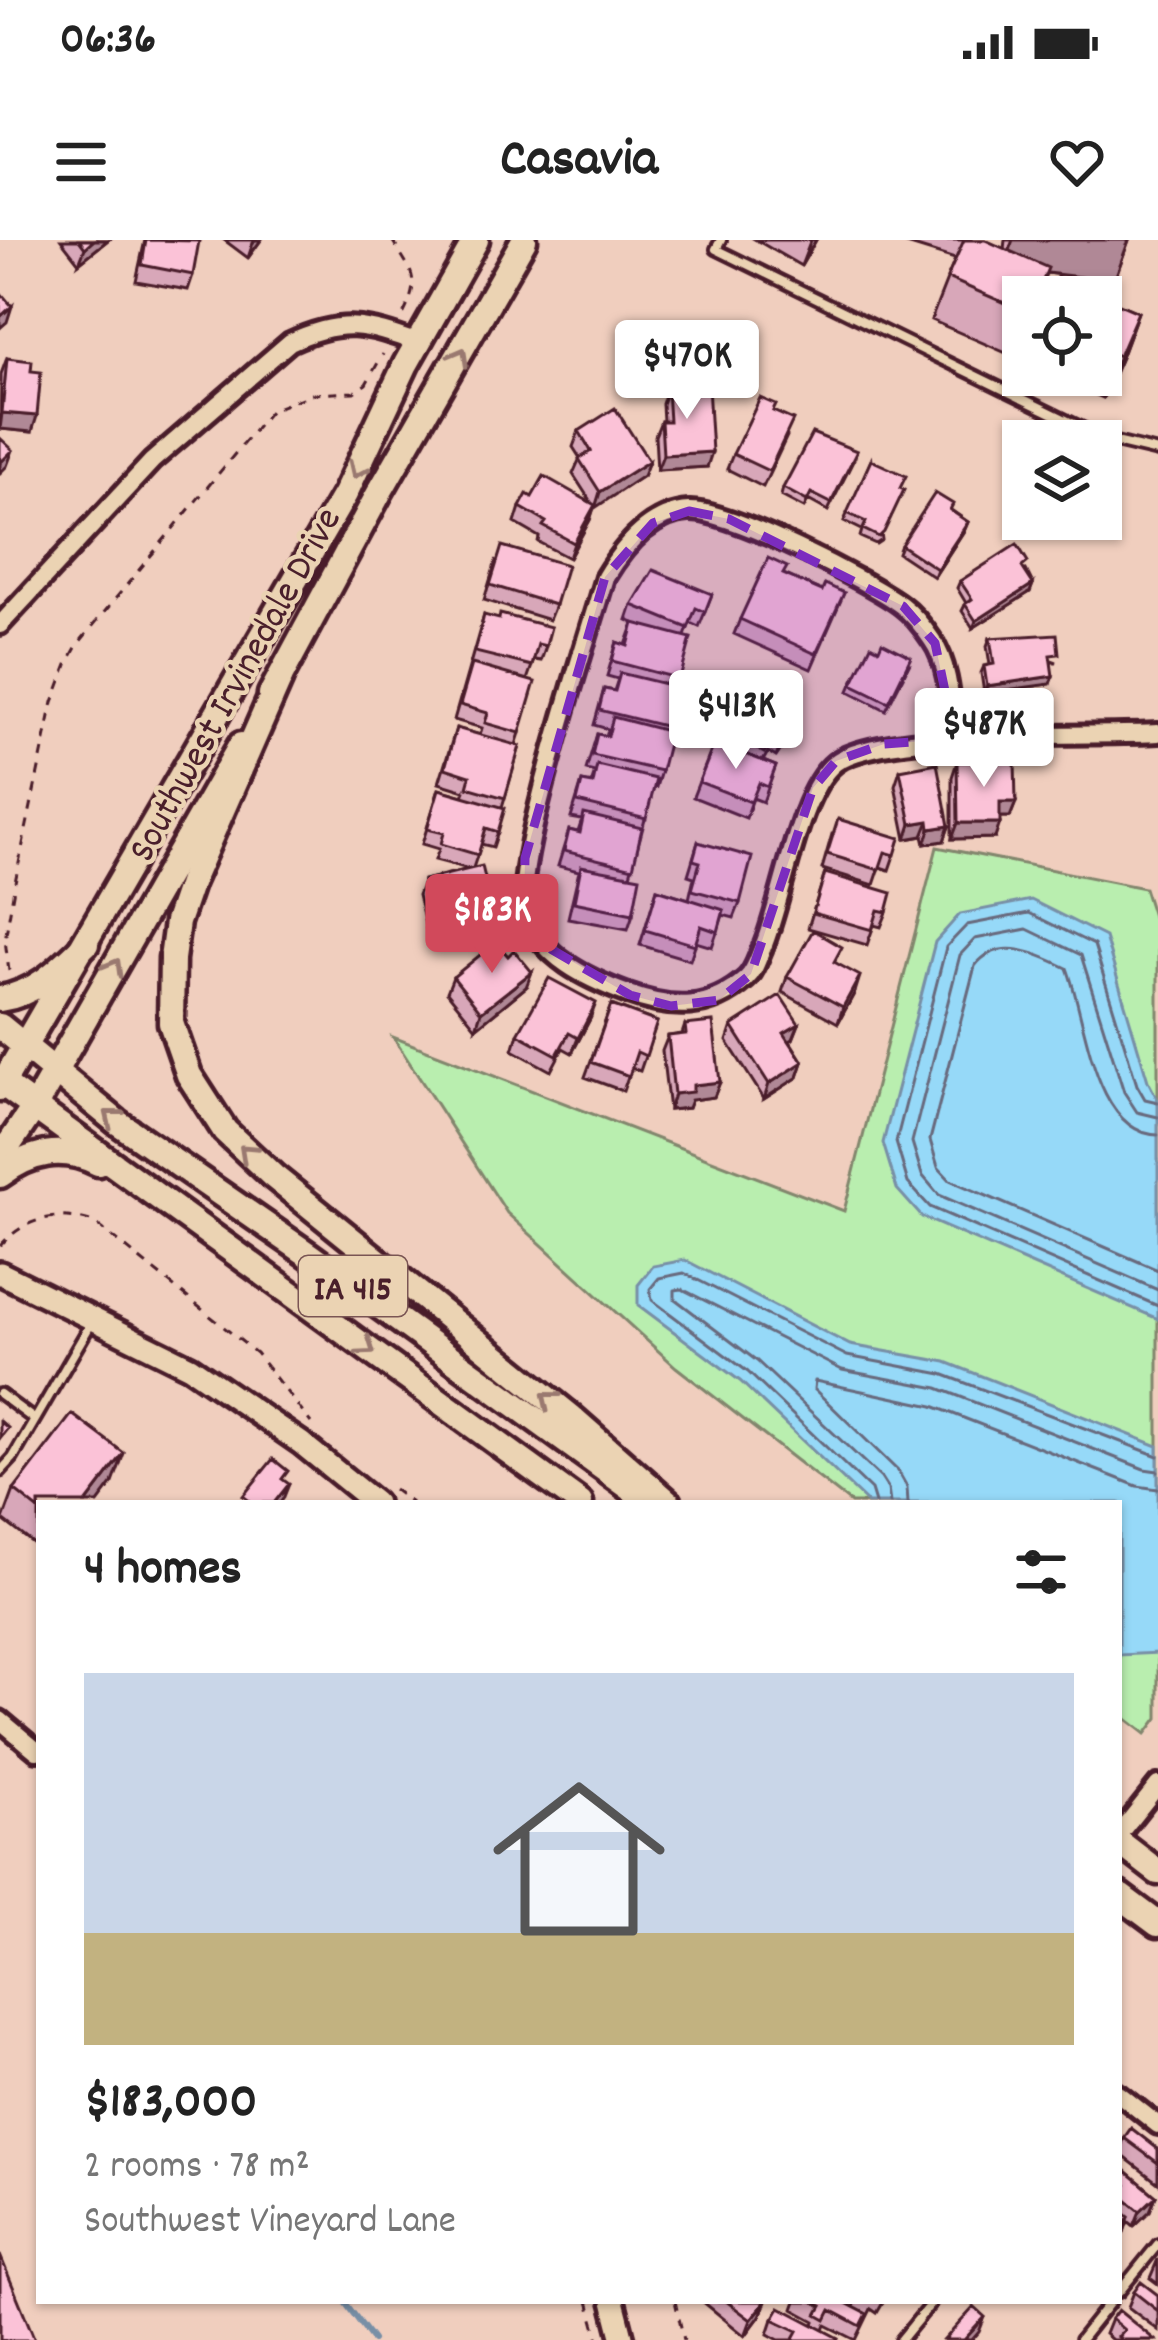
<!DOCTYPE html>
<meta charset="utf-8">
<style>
:root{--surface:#fff;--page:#f2f2f2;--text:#222;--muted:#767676;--line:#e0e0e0;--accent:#d1495b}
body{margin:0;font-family:Dekko,sans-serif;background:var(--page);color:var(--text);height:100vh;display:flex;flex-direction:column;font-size:45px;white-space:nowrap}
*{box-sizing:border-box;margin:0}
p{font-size:39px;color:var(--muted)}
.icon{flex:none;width:66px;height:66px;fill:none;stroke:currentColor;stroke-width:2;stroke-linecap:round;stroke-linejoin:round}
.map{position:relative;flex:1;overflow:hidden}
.drawer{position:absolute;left:36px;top:1260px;width:1086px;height:804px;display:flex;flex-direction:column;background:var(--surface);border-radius:0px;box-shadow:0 3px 9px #0004}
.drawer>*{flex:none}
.tools{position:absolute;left:1002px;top:36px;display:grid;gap:24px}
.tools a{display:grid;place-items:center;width:120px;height:120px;border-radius:0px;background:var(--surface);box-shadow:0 3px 9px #0004;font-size:60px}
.price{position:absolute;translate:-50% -102px;padding:0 27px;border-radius:12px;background:#fff;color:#222;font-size:39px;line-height:78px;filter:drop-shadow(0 3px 6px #0008)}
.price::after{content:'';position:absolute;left:50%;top:72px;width:36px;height:27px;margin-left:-18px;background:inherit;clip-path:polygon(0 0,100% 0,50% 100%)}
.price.active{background:var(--accent);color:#fff}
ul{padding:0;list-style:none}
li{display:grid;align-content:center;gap:24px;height:636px;padding:0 48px}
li+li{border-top:3px solid var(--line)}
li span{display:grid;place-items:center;height:372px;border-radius:0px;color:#555}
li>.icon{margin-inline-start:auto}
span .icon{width:216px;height:216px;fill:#fffc;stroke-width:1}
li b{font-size:51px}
h2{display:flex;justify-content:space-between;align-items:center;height:144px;padding:0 48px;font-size:51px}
.status{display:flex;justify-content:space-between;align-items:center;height:84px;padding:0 60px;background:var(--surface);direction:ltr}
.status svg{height:33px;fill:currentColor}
header{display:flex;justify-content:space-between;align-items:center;height:156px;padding:0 48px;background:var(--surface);font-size:54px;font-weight:700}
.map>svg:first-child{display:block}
.green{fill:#b9eeaf;stroke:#82866d;stroke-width:3}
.water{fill:#96d9f8;stroke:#788fa6;stroke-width:3}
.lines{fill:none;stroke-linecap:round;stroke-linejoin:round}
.shore{stroke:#68697d;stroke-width:3}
.stream{stroke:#788fa6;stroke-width:6}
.service-casing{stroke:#4a1f2b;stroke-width:16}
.minor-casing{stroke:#4a1f2b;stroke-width:26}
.tertiary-casing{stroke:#4a1f2b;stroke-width:30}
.secondary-casing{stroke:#4a1f2b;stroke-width:33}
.primary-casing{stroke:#4a1f2b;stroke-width:33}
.path{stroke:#4a1f2b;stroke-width:3;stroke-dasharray:9 9;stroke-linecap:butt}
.service{stroke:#ebd3b3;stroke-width:8}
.minor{stroke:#ebd3b3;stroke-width:16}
.tertiary{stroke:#ebd3b3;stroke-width:21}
.secondary{stroke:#ebd3b3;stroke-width:24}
.primary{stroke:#ebd3b3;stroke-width:24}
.wall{fill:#d8a7b9;stroke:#4a1f2b;stroke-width:3}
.shaded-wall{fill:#b08896;stroke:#4a1f2b;stroke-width:3}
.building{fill:#fbc2d7;stroke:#4a1f2b;stroke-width:3}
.oneway{stroke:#9a796f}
.marked{fill:#7b2cbf;fill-opacity:0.2;stroke:#7b2cbf;stroke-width:9;stroke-dasharray:24 15;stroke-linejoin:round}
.labels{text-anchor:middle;stroke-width:9;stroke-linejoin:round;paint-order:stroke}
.shield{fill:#ebd3b3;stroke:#7a5554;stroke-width:3}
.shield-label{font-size:36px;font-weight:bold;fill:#4a1f2b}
.street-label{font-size:39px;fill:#4a1f2b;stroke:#ebd3b3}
</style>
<div class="status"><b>06:36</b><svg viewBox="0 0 49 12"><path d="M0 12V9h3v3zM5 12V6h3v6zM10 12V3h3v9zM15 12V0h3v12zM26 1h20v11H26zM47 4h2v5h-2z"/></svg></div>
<header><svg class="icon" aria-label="menu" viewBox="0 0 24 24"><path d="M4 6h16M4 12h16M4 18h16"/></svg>Casavia<svg class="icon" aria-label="heart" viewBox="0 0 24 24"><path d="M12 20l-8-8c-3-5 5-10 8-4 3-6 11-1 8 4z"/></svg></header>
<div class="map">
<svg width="1158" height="2100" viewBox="0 0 1158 2100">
<rect width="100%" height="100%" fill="#f0cebe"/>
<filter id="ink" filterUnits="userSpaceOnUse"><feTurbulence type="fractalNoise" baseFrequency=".00833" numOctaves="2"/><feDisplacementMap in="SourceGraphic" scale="24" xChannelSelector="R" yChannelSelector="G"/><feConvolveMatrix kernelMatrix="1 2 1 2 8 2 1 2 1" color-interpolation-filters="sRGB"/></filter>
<g filter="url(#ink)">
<path class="green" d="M937,607l207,41 14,44v786l-12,16 -27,-21v-210h-268l-175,-136 -169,-154 -114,-176 451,174z"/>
<path class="water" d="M1031,660l74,37 43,144 10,19v219l-236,-102 -25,-28 -14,-46 52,-201 25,-28z
M685,1020l165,85 96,17 212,84v207l-39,2v-152h-251l-128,-122 -102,-76v-20l15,-19z"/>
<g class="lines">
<path class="shore" d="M1158,862l-13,-3 -8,-14 -43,-140 -65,-32 -62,12 -21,22 -50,195 12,41 22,24 228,99
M1158,877l-21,-5 -13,-20 -43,-137 -54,-26 -52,10 -15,16 -48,187 10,33 17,20 219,95
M1158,895c-65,-2 -72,-118 -91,-167 -28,-14 -68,-33 -92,-2l-45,174 8,27 12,13 208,90
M875,1263l-4,-13 -123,-118 -96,-72 -2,-11 9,-11 25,-5 163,83 95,18 216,82
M890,1263l-2,-14 -7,-11 -124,-117 -82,-62v-9l7,-1 160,81 96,18 206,81 14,2
M908,1263l-1,-16 -9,-16 -84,-82 1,-8 118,25 204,80 21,3"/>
<path class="stream" d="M344,2061l29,39"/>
<defs>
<path id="service" d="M721,0l-5,9 391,191 51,12
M0,1154l35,26
M0,1232l13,-14 80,-138
M1119,2052l39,-48
M901,2100l32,-39
M1080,2100l31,-39"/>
<path id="minor" d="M0,385l152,-164 138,-119c52,-24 75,-18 128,1
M955,499c-4,-30 -5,-74 -23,-99 -8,-12 -20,-27 -31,-35 -32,-24 -174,-96 -212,-94 -39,2 -66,36 -84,66 -17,60 -94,289 -80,335 15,45 62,67 103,82 44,16 82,17 118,-15 9,-8 12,-21 17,-32 20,-47 35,-155 72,-184 45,-35 256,-26 323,-30
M0,1480l37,31
M1119,1594l39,-49
M1119,1854l39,31"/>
<path id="tertiary" d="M0,1033l190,94 111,76 74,60
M613,2061l10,39"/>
<path id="secondary" d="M271,454l108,-201 145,-253
M0,848l345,-594 61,-130 70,-124
M0,918l35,-52 206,-361"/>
<path id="primary" d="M280,438l-89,203 -14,41 -5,37 -1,64 18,52 36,56 48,45 297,240 99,87
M0,759c37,-6 60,-30 86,-55
M0,786l117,96 192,133 327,237
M0,842l580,421
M0,935c31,-23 62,-30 98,-12
M1119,1602l39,30
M1119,1655l39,29"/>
</defs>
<use href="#service" class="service-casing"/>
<use href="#minor" class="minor-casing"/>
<use href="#tertiary" class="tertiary-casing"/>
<use href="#secondary" class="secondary-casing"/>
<use href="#primary" class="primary-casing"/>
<path class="path" d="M392,0c21,34 30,39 9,79
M9,731l-4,-31 10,-58 38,-180 15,-40 10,-18 193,-234 41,-16 42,-2 12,-8 17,-30
M0,1006c26,-29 58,-35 94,-24l162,131 55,70
M393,1249l18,14
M588,2061l11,39
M675,2061l9,39"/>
<use href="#service" class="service"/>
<use href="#minor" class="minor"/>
<use href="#tertiary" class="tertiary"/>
<use href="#secondary" class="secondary"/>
<use href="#primary" class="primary"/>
</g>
<path class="wall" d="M61,0h47l-29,23z
M145,0h48v35l-5,15 -52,-9z
M224,0h37l-13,18z
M756,0h60l-15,26z
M894,0h91l19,9 1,-9h124l-15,41 -68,-8 -23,24v36l-10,23 -82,-36 24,-61z
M1101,57l37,15 -16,43 -19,43 -52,-23h50z
M7,118l24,13 1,61 -32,-3 1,-55z
M667,149l40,78 -50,3 -2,-34 6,-15h2l-1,-17z
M774,172l13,24 -24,51 -36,-18 6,-15z
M579,191l70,30 -6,15 -49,31 -4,13 -21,38 -31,-16 1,-5 -24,-14 5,-16 12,-10 59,5 -18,-28 7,-16 -7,-11z
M854,219l-26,52 -20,-11 -4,8 -23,-12 2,-8z
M871,220l11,80 -6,4 -16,-7 2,-7 -18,-9z
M951,270l17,12 -3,7 -31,48 -36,-24 3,-8z
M496,321l59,44 -6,15 -65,-20z
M1026,330l7,14 -3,8 -57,36 -11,-17 4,-8 -9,-15 3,-7z
M784,334l38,17 22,2 -33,76 -77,-35 6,-15z
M712,354l-13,33 -9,-4 -5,13 -5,43 -13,52 -6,40 -5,16 -2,-1 -24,89 3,39 -5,15 -60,-11 11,-47 -21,-5 11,-36 9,2 4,-12 -11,-2 11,-36 9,2 4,-12 -9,-2 11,-36 9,2 2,-7 -14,-4 10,-36 10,2 4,-12 -11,-3 10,-34 9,3 8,-22 -7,-3 5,-15z
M484,375l62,31 -5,15 -7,-1 -7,20 -7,53 -4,12 4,1 -18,61 -4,25 -5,15 -12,-3 -8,24 17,67 -27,6 -3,-12 -32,7 -10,-41 6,-15 45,-11 -34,-9 4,-11 -17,-5 17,-55 24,7 2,-5 -26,-8 17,-55 24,7 2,-7 -28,-8z
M990,398l67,24h-6l-1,22 -66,9 -3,-20 3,-7 6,-1 -3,-19z
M909,425l-23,45 -37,-19 3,-7z
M794,481l-5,16 -13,20 -8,-5 -5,9 13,5 -13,36 -10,-4 -7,20 -53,-21 21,-54 -3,-3 5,-15z
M957,522l59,40 -6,15h-10l-5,21 -43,1v-62z
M900,530l49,56 -5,15 -19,3 -2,-8 -17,3 -11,-54z
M832,594l68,4 -11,32 -9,-3 -6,18 -52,-16z
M698,602l42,61 -6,15 -11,-3 -11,32 -16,-5 -6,18 -50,-15 17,-56 32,10 5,-22 -6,-2z
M825,633l62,39 -6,15 -7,-2 -7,20 -59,-17z
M836,723l19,29 -17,31 -56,-31 5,-15z
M453,737l73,10 -50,41 -29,-36z
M611,765l46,17 -17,49 -9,-3 -8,23 -38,-14z
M590,779l-18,34 -9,-5 -12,23 -38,-21 5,-16z
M799,784l-6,15 -3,2 13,21 -5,15 -34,22 -37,-58 5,-15z
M685,785l35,57 -6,15 -23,3 -3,8 -19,2 -7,-59 6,-15 14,-2z
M113,1243l-74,20v45l-36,-28 11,-30z
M1124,1898l34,11v34l-39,-30z
M1119,1925l37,31 -6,15 -16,15 -6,-5 -4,11 -5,6z
M1158,2019v25l-8,-6z
M1134,2052l24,3v35l-30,-23z
M702,2061h64l-6,15 -15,20z
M796,2061h46l12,6 2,-6h28l-7,12 -6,-4 -15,31 -30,-15 -2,5 14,10h-59l-11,-6 5,-15 40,6 2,-4 -22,-12z
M1111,2079l44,21h-43l-7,-6z"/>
<path class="shaded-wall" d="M94,0h14l-29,23 6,-15z
M255,0h6l-13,18 5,-15z
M811,0h5l-15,26z
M1013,0h116l-15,41 -68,-8 -8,24 -36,-29z
M12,66l-5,16 -7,6v-11z
M1138,72l-16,43 -19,43 16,-42z
M2,173l35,3 -5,16 -32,-3z
M13,210l-6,16 -7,7v-10z
M712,212l-5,15 -50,3 6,-15z
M649,221l-6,15 -48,32 5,-16z
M595,265l-5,15 -21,38 5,-15z
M968,282l-3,7 -31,48 3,-8z
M1033,344l-3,8 -57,36 3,-7z
M1053,436l-3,8 -66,9 3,-7z
M794,481l-5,16 -13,20 6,-15z
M1000,562h16l-6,15h-15z
M929,581l-6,15 -17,3 5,-15z
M958,583h42l-5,15 -43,1z
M949,586l-5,15 -19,3 5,-15z
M465,673l-5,16 -32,7 6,-15z
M495,679l-5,16 -27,6 5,-15z
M532,732l-6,15 -50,41 5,-16z
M860,736l-5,16 -17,31 5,-16z
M596,763l-6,16 -18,34 6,-15z
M799,784l-6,15 -14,9 5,-15z
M803,822l-5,15 -34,22 5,-15z
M720,842l-6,15 -23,3 -3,8 -19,2 5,-16 19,-9z
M124,1213l-11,30 -15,20h-12z
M289,1244l-6,15 -3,4h-6z
M1156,1956l-6,15 -16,15 6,-15z
M1129,1977l-5,15 -5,6 2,-11z
M766,2061l-6,15 -15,20 6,-16z
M985,2077l-6,15 -7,8h-8z"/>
<path class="building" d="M79,0h15l-9,8z
M146,0l53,1 -6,34 -51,-10z
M964,0h21l63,28 -12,29h-13v14l-76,-33z
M1057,37l81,35 -19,44 -18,-8v-51h-53z
M0,52l12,14 -12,11z
M7,118l25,3 -1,10 10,1 -4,44 -35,-3z
M708,146l4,66 -49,3 -2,-34h8l-2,-32z
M760,158l16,7 -3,6 20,9 -24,51 -36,-17z
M615,168l34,53 -49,31 -21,-33 12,-8 -12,-20z
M812,193l45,18 -26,52 -20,-10 -4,8 -24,-13z
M0,198l13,12 -13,13z
M871,220l35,16 -6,12 4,2 -20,42 -5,5 -16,-8 3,-7 -19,-9z
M544,236l51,29 -21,38 -31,-17 3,-4 -26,-15 7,-13 5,3z
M935,253l18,11 -3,6 18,12 -31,47 -36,-24z
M1017,304l11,18 -6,5 11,17 -57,37 -11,-17 7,-5 -12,-18z
M502,306l65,19 -12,40 -65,-20z
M768,318l19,9 -4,7 18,8 21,9 3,-7 19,9 -28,61 -76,-35z
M653,330l59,24 -7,18 -9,-4 -8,20 -56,-23z
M500,374l51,13 -5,19 -8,-2 -6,22 -57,-14 9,-37 15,4z
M634,383l57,15 -11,41 -68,-18 5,-19 11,4z
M1057,394l2,20 -9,1 3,21 -66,10 -3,-20 10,-2 -4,-26z
M882,402l29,15 -22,45 -37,-18 19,-39 8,4z
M472,424l63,18 -15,51 -35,-10 3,-10 -28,-8z
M620,433l58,14 -10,40 -69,-17 5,-21 11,2z
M735,453l12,6 2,-4 45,26 -12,21 -9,-5 -9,16 -48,-28z
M613,477l58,15 -10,39 -69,-16 5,-21 11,2z
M456,488l64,18 -15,52 -38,-11 3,-11 -25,-8z
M715,502l61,24 -8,21 -9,-4 -8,19 -52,-20z
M1015,521l1,41h-16v21h-42l-1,-61z
M937,523l12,63 -19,3 -1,-8 -18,3 -11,-54z
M597,525l59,14 -10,40 -69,-17 5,-20 11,2z
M439,549l66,19 -7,24 -12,-4 -8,27 -37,-11 3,-11 -17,-4z
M584,574l58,14 -9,40 -69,-17 5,-21 11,3z
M838,579l62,19 -5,17 -10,-3 -6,18 -52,-16z
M698,602l54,15 -12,46 -48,-13 8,-28 -7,-2z
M482,626l13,53 -27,7 -3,-13 -31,8 -10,-41z
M581,626l59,11 -7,37 -59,-12z
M825,633l67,20 -5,19 -9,-2 -6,20 -59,-17z
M657,649l67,21 -6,22 -17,-6 -6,19 -50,-15z
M813,690l29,17 -8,15 26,14 -17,31 -56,-30z
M496,702l12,14 6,-6 18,22 -51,40 -28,-35z
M549,738l47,25 -18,35 -9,-5 -12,22 -39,-21z
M780,755l19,29 -15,9 19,29 -34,22 -37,-58z
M611,765l46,17 -11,34 -9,-4 -8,24 -38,-14z
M713,782l7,60 -27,3v7l-19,2 -6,-58 18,-2 -1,-9z
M72,1174l52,39 -38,50h-47v7l-25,-20z
M0,1181l8,7 -8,10z
M273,1219l15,12 -6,8 7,5 -15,19h-22l-9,-7z
M1131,1888l27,21v14l-34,-25z
M1119,1925l37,31 -16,15 -21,-17 7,-9 -7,-6z
M1119,1969l10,8 -8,10 -2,-1z
M0,2015l35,85h-35z
M1141,2042l17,13v16l-24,-19z
M726,2061h40l-15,19z
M812,2061h30l25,13 -6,12 -30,-16 -5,10 -9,-5 5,-9z
M780,2067l59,31 -1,2h-45l5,-9 -25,-12z
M974,2067l11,10 -21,23h-20z
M1118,2070l37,30h-34l-3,-3 6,-7 -13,-11z"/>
<defs><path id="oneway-chevron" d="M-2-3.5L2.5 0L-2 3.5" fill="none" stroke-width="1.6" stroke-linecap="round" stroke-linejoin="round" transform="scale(3)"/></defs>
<g class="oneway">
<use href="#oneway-chevron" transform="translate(460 116) rotate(-61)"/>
<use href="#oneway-chevron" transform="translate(357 230) rotate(115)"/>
<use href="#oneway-chevron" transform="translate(114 727) rotate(-60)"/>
<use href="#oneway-chevron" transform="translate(112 877) rotate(-141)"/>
<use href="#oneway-chevron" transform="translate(247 912) rotate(-137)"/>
<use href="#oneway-chevron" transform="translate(367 1108) rotate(35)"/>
<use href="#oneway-chevron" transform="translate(549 1159) rotate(-141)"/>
</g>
</g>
<path class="marked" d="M689,271l40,8 174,87 32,37 20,96 -71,5 -48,17 -23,27 -62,186 -32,26 -48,6 -41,-11 -88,-51 -18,-35 1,-51 80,-281 48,-54z"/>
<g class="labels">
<rect class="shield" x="299" y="1016" width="108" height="60" rx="9"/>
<g class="shield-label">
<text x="353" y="1059">IA 415</text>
</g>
<g class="street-label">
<text transform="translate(232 443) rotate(-61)" y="14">Southwest Irvinedale Drive</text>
</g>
</g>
</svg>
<div class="tools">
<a><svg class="icon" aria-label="locate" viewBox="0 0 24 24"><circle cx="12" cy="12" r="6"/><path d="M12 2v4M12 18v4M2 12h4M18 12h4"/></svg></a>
<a><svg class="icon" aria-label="layers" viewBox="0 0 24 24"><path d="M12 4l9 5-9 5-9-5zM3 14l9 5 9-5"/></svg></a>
</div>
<b class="price" style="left:687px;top:182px">$470K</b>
<b class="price" style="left:736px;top:532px">$413K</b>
<b class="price" style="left:984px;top:550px">$487K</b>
<b class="price active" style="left:492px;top:736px">$183K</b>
<section class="drawer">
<h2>4 homes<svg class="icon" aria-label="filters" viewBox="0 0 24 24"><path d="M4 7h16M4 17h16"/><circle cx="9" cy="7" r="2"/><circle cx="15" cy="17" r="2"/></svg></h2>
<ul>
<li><span style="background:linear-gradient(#c9d6e8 70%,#c2b280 0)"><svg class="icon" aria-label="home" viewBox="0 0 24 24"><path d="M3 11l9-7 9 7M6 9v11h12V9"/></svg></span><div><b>$183,000</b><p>2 rooms · 78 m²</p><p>Southwest Vineyard Lane</p></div></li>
</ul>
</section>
</div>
